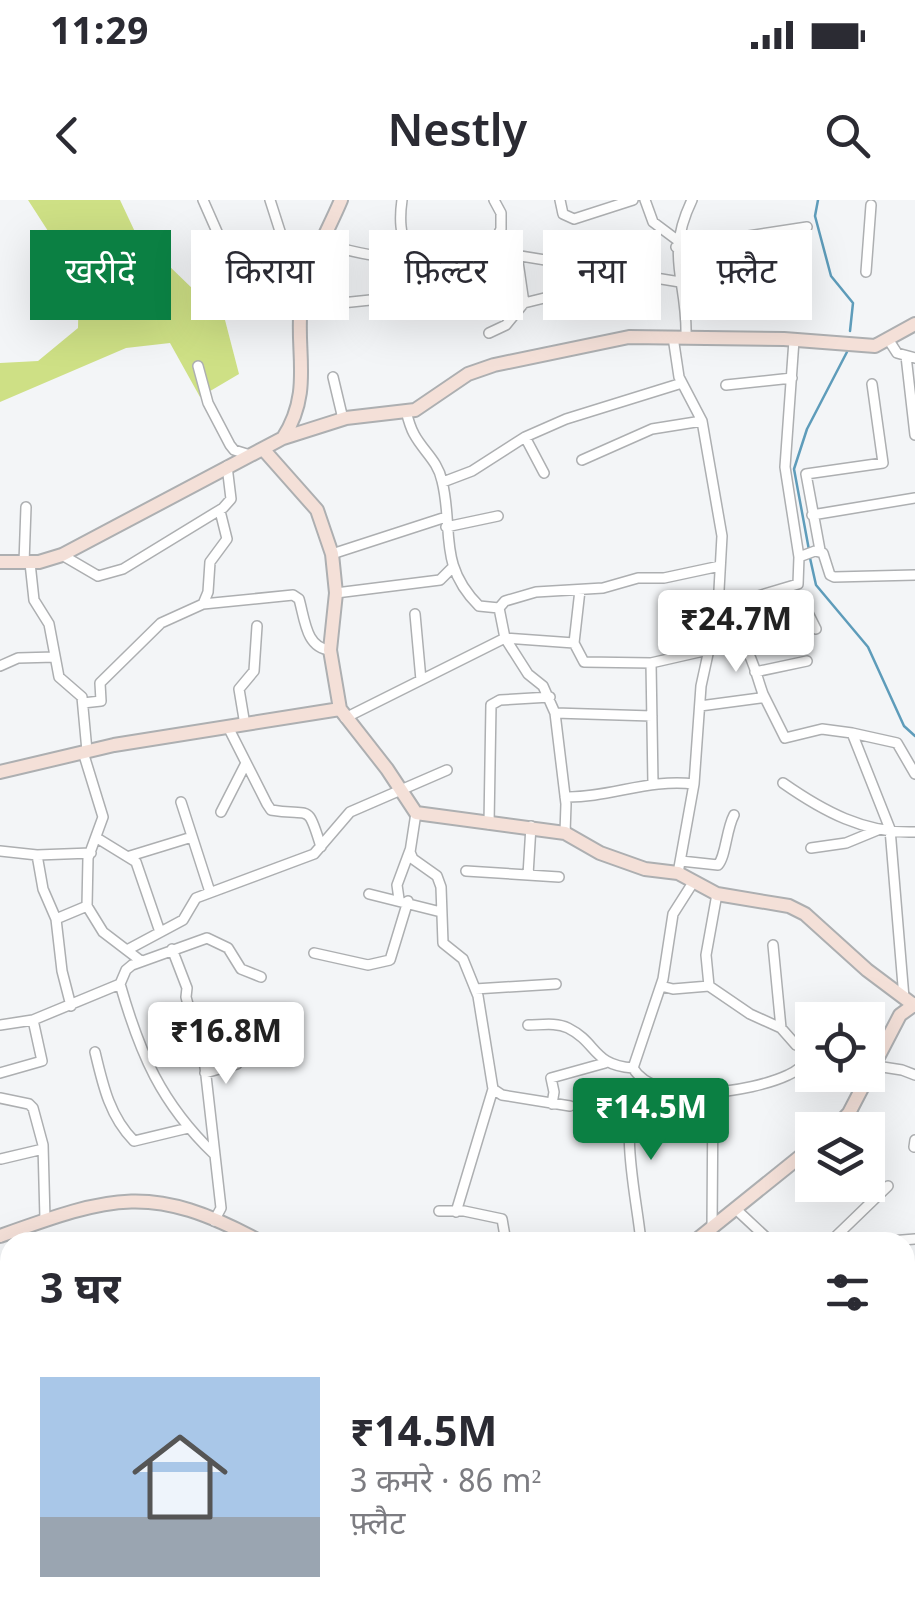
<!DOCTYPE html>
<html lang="hi">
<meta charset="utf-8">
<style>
:root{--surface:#fff;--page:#f2f2f3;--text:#2b2b33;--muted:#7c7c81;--line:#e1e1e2;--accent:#0b8043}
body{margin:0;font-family:Georgia,"Noto Sans Devanagari",serif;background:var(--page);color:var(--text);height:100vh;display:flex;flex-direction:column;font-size:38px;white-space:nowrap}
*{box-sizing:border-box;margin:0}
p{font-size:32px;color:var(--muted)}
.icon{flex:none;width:55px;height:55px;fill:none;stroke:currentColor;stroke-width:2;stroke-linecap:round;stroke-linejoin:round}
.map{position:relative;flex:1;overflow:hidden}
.sheet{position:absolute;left:0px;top:1032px;width:915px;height:392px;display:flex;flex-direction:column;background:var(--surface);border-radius:30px 30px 0 0;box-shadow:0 10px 40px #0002}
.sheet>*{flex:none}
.top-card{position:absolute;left:30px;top:30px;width:855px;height:90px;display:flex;gap:20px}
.fabs{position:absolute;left:795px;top:802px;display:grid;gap:20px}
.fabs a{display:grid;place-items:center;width:90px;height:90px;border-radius:0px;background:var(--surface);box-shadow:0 10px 40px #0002;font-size:50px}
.price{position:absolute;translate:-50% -85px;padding:0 22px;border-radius:10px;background:#fff;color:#222;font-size:32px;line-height:65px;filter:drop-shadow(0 2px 5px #0008)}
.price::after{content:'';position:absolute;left:50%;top:60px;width:30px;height:22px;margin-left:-15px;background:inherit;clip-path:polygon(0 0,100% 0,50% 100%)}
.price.selected{background:var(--accent);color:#fff}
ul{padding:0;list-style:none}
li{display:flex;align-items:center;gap:30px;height:250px;padding:0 40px}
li+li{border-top:2px solid var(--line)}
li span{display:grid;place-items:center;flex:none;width:280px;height:200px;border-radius:0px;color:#555}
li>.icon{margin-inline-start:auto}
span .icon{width:120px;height:120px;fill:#fffc;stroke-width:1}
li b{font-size:42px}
h2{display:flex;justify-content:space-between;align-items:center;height:120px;padding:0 40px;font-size:42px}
.chip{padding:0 35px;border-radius:0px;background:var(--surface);box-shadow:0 10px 40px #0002;font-size:35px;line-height:90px}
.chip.selected{background:var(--accent);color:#fff}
.status{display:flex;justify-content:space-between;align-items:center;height:70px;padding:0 50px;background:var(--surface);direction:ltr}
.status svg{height:28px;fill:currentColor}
header{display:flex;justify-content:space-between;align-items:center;height:130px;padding:0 40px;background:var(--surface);font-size:45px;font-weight:600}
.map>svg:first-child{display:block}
.green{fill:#cee085}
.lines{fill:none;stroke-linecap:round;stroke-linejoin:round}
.stream{stroke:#5e9cba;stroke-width:2.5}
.street-casing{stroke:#adafb1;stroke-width:12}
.secondary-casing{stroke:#adafb1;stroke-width:16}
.street{stroke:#fff;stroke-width:9}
.secondary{stroke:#f4e0d8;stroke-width:12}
</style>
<div class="status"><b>11:29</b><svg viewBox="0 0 49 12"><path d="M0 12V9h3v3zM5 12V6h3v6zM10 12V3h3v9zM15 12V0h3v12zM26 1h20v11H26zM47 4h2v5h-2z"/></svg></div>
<header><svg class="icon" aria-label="back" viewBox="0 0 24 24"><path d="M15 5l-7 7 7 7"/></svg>Nestly<svg class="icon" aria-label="search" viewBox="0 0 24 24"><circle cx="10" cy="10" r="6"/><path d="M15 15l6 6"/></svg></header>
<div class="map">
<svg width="915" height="1424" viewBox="0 0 915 1424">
<rect width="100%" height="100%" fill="#f3f5f7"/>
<path class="green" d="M28,0h92l16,34 89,86 14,54 -39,23 -30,-54 -44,5 -126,54v-39l38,-2 40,-33 1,-49z"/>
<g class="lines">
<path class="stream" d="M818,0l-3,16 16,60 22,27 -3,28
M809,350l-15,-81 13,-40 41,-79
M810,358l6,27 52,62 36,79 11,10
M905,1110l8,-9 2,-16
M0,1207l10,-3
M468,1424l5,-9"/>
<defs>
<path id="street" d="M203,0l15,34 29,44 5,3 55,-2
M270,0l25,78
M560,0l3,14 11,5 59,-19
M645,0l8,22 24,18
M323,44c24,5 60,19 83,7 -5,-19 -7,-30 -4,-51
M676,47l131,-20
M490,51l190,31 42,-3 45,6
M866,72l5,-67
M524,103l114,-28
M332,104l67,-7 91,-46 11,-22v-16l-7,-13
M489,133l17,-8 18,-22 -7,-48
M673,137l6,40 23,44 20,115 -4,72 -17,78 -7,98 -16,89
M686,138c2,-58 -22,-80 6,-138
M888,139l9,14 18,5
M794,140l-9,127 14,90
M906,156l9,79
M198,166l10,37 22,42 4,5 16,5
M333,177l10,42
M726,185l66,-7
M406,211c2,8 4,16 8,23 9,17 24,27 28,47 12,48 -5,83 37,125l20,2
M525,237l19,36
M582,260l70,-31 50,-8
M443,282l29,-11 53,-34 41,-18 116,-36
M812,315l103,-17
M446,327l52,-11
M820,350l-14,-76 77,-11 -11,-79
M332,354l114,-37
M62,355l36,21 25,-7 100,-61 8,-9 -4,-33
M24,363l2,-56
M30,363l4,37 15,24 10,53 23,20 5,54
M787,389l17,16 12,24
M580,390l-6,53 10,19 67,1 57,-13
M336,393l104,-13 13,-13
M203,404l5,-12 2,-30 17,-23 -7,-28
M718,408l80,-24 1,-27 16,-6 8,2 7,22 4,2 81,-2
M415,414l6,66
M505,438l23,36 15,12 12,27 11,91 -1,29
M505,438l69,5
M651,463l2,121
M0,466l18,-8 37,-1
M755,472l52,-11
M763,494l22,44 37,-9 30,4
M83,503l18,-2 -1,-18 61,-60 42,-19 90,-9 6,4c6,21 7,49 31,51
M700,506l60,-8 3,-4c-12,-34 -12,-55 -48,-70
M555,513l97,3
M345,518l160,-80 -6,-30 6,-7 31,-9 67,-4 35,-10h26l56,-12
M245,525l-6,-36 15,-18 3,-45
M228,527l39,77 4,6c40,7 36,-9 50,37
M83,552l20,65 -15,41 -1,48 16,26 38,29
M783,583c40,28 82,51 132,49
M565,597c44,1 85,-19 129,-13
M181,602l29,90
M221,612l24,-47
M416,613l-6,39 3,7 24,17 4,11 2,56 20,16 15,37 15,93 9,6 68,11
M489,624l2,-119 9,-5 50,-3
M97,638l39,24 24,70
M811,648l35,-5 34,-14
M0,651l37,4
M130,656l62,-19
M681,661l37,4c8,-9 8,-35 16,-50
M466,671l93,6
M528,675l3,-49
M369,694l72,18
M399,699l-2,-14 13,-35
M56,719l-13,-30 -6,-34 54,-2
M773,745l8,83
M172,749l15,39 -1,9 19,70 16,141 -7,13
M127,750l56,-30 13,-22 118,-44 36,-42 97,-42
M314,753l54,12 22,-5 18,-59
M120,784c20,70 41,119 94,170
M661,786l12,3 36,-3 41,28 31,14 15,17 16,6
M709,786l-3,-31 11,-61
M475,789l81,-5
M904,798l-14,-169 -38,-96 45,10 18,31
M71,806l-9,-35 -6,-52 31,-13
M0,825l33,-5 87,-36 6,-14 6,-5 75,-27 21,10 13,21 20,8
M528,825c13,0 28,-3 40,3 30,15 24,37 65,40l30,-89 10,-65 21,-33
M95,852c8,34 15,65 39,89l54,-13
M870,865l32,5 13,5
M633,868c23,39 119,24 155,7 10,-4 17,-11 24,-19
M0,873l42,-12 -9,-41
M205,873l32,-9
M640,879c-22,49 -4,112 1,163
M0,898l29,6 4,4 10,37 2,74
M552,904l2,-12 -3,-14 54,-15
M914,947l1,-7
M1,959l42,-10
M439,1011h25l38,8 4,23
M456,1012l37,-123
M740,1013l31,29
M712,1028l1,-137
M830,1042l58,-56
M878,1042l37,-3
M0,1412l10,-3
M381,1415l5,9
M705,1415l1,9
M751,1415l1,9
M804,1415l1,9
M660,1417l24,-2
M360,1424v-9
M503,1424l7,-9"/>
<path id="secondary" d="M283,238l63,-20 69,-8 53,-36 26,-9 135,-28 155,2 91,7 40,-22
M263,249l54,61 15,44 4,39 -6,57 10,59
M0,362h39l23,-7 221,-117c32,-49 10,-91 19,-144 5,-27 28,-67 39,-94
M0,572l114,-27 226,-36 47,60 29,44 149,20 35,20 45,16 33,4 39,21 72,12 16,8 62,56 48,36
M833,930l16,-17 51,-98 15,-11
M0,1036c112,-40 151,-54 261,6
M694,1042l118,-95"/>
</defs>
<use href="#street" class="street-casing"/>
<use href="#secondary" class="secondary-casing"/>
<use href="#street" class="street"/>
<use href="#secondary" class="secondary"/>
</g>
</svg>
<div class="fabs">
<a><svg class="icon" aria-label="locate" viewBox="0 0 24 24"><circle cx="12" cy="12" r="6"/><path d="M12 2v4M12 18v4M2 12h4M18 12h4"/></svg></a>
<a><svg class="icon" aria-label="layers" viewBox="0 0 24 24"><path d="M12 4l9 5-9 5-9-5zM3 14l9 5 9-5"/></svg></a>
</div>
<b class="price" style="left:736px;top:475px">₹24.7M</b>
<b class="price" style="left:226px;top:887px">₹16.8M</b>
<b class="price selected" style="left:651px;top:963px">₹14.5M</b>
<div class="top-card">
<a class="chip selected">खरीदें</a>
<a class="chip">किराया</a>
<a class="chip">फ़िल्टर</a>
<a class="chip">नया</a>
<a class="chip">फ़्लैट</a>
</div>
<section class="sheet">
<h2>3 घर<svg class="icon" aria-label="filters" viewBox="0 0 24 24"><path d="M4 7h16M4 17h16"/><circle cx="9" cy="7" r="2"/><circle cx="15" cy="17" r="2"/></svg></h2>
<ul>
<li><span style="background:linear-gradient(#a9c7e8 70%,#9aa5b1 0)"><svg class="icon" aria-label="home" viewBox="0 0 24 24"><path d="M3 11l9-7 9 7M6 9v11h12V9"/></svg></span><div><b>₹14.5M</b><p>3 कमरे · 86 m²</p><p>फ़्लैट</p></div></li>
</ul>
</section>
</div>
